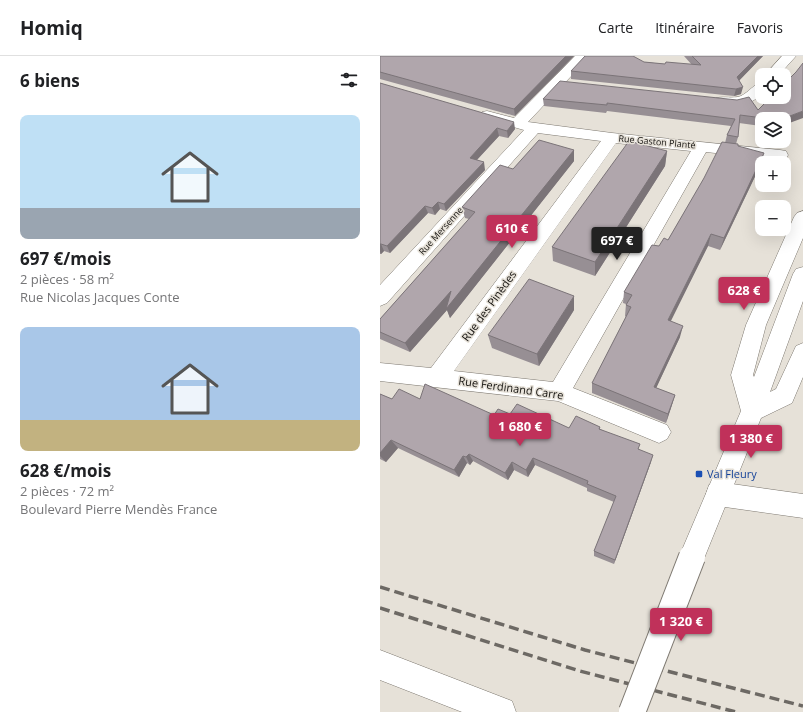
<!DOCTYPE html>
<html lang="fr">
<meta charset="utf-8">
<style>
:root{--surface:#fff;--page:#f6f6f6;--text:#202124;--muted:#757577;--line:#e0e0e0;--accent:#c0315a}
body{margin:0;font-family:"Open Sans",sans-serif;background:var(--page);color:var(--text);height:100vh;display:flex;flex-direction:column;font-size:15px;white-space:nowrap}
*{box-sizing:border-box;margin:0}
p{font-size:13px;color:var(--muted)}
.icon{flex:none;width:22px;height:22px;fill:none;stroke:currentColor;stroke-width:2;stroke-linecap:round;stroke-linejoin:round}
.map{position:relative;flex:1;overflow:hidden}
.sheet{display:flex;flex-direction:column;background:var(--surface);width:380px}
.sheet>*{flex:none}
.fabs{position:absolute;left:375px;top:12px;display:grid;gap:8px}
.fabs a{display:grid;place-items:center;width:36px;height:36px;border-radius:8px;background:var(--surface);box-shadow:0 4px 16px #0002;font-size:20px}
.price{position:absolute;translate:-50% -34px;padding:0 9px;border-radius:4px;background:var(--accent);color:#fff;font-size:13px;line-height:26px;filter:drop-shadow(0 1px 2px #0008)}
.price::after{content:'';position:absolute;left:50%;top:24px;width:12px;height:9px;margin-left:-6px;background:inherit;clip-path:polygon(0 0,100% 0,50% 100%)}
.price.on{background:#222;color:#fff}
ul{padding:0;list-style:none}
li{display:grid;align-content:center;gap:8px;height:212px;padding:0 20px}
li span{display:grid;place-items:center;height:124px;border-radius:8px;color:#555}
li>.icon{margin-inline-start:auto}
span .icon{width:72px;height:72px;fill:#fffc;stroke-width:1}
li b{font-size:17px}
h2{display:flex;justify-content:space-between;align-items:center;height:48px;padding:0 20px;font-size:17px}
header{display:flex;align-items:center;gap:24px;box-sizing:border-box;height:56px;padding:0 20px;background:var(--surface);border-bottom:1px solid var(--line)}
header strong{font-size:19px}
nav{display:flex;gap:22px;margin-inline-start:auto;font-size:14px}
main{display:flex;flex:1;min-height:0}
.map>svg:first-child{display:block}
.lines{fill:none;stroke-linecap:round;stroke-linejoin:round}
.minor-casing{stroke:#7d7870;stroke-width:1}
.tertiary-casing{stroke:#7d7870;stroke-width:1}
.minor{fill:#fff;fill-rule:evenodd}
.tertiary{fill:#fff;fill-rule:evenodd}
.rail{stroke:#6d6964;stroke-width:3.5;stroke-dasharray:10 5;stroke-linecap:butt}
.tertiary-bridge-casing{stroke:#7d7870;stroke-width:28;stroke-linecap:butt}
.tertiary-bridge{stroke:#fff;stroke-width:26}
.wall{fill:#978f94}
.shaded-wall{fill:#7b7478}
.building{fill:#b0a6ac;stroke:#7b7478}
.transit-dot{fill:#1a4fb4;stroke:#e6e1d8;stroke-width:1.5}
.labels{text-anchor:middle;stroke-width:3;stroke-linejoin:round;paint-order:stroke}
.far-street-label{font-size:9px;fill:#14120f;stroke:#e6e1d8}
.street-label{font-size:11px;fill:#14120f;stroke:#e6e1d8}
.transit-label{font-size:11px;fill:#164399;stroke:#e6e1d8;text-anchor:start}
</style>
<header>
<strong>Homiq</strong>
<nav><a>Carte</a><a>Itinéraire</a><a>Favoris</a></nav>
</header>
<main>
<section class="sheet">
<h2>6 biens<svg class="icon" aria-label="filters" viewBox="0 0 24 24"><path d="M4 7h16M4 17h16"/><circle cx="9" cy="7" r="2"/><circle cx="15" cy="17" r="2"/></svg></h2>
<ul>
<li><span style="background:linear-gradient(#bfe0f5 75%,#9aa5b1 0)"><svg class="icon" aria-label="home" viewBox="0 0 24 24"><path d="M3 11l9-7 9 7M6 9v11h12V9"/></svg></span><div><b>697 €/mois</b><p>2 pièces · 58 m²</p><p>Rue Nicolas Jacques Conte</p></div></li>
<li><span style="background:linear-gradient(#a9c7e8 75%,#c2b280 0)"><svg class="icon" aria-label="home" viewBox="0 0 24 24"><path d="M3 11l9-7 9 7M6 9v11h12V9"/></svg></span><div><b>628 €/mois</b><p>2 pièces · 72 m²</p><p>Boulevard Pierre Mendès France</p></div></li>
</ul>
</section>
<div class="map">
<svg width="423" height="656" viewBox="0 0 423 656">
<rect width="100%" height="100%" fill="#e6e1d8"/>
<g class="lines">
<defs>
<path id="minor" d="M195,0h15l-62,66 84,11 168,17 6,1 2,4 -2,4 -6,1 -74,-8 -133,236 94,37 4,7 -4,7 -8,4 -101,-42 -178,-20v-18l51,5 170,-227 -63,-8 -151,170 -7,3v-21l144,-155 -42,-12 -2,-3 2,-3 5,-1 27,7zM236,87l75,8 -138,231 -99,-11z
M402,0h14l-17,19h-14z
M382,26v12c-13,12 -29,14 -46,10l-2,-3 2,-3c8,-2 17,1 25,-2 8,-4 13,-12 21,-14z
M338,426l85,12v24l-85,-12 -9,-3 -3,-9 3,-9z
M0,594l132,51 4,11h-54l-82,-32z"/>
<path id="tertiary" d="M423,155v27l-37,87 -13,50 1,2 39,-103 3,-5 7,-2v34l-33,91 6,-3 20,-43 7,-3v34l-11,26 -31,15 -60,148 -9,4 -9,-4 -4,-9 62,-146 -10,-36 15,-50 48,-108 3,-4z"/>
</defs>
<use href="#minor" class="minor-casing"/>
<use href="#tertiary" class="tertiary-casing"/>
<use href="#minor" class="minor"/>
<use href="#tertiary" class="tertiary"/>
<path class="rail" d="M0,531l205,63 218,56
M0,552l200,63 156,41"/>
<defs>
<path id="tertiary-bridge" d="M252,656l60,-155"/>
</defs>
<use href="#tertiary-bridge" class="tertiary-bridge-casing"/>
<use href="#tertiary-bridge" class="tertiary-bridge"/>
</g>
<path class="wall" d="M0,0h194l-59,60 -135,-37z
M304,0h79l-24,24 2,14 -7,2 -163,-17v-8l73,-9 21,2 27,1z
M416,16l-12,47h-22v7l-1,-1v1l-22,-3 -1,14 -2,7 2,2 22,20 -40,84 -12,-4 -38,75 10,16 -24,51 19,7 -9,28 -74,-30v-10l34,-66 -1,-1 1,-12 -3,-1 1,-11 35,-46 9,-6 57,-97 2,-8 4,-9 -124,-15 -1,2 -62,-7 -1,-7 215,11z
M0,27l135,46 -7,9 -9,-2 -22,24 8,10 -39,41 -6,-2 -5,6 -7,-2 -38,40 -6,-2 -3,3h-1z
M194,94v11l-124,157 -3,-8 -37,42 -30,-13v-20l89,-100 -4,-1 -3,-11 51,-38z
M287,95l-2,15 -70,110 -42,-15 -1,-14z
M194,254l-35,56 -47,-18 -4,-13z
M0,338l12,5h28l74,16 16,-1 59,14 31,-1v2l39,20 12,13 -37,102 -20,-8v-5l20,-49 -27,-11v-3l-52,-23 -7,12 -14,-7 -6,10 -35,-19 -3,4 -3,-2 -8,14 -61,-29 -12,14 -6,-3z"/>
<path class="shaded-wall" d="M186,0h8l-59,60 -1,-7z
M378,0h5l-28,29 2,-8z
M363,31l-2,7 -7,2 2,-7z
M423,55v7l-19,7v-6h-2z
M134,66l1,7 -7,9 -1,-7z
M117,72l2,8 -27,29 -2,-7z
M194,94v11l-124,157 -3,-8 -37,42 -5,-9z
M287,95l-2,15 -70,110v-14z
M384,97l-4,13 -40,84 4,-12z
M104,106l1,8 -39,41 -2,-7z
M58,146l2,7 -5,6 -3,-7z
M45,150l3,7 -38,40 -3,-7z
M331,178l-3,12 -42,85 2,-11z
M0,188h1l3,7 -3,3 -1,-2z
M194,240v14l-35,56 -2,-12z
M303,270l-3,11 -28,60 2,-10z
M295,339l-3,10 -6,18 2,-9z
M11,384l7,8 -12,14 -6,-6v-3z
M89,398l4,7 -3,4 -4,-8z
M273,399l-2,7 -37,102 1,-4z
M83,400l4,7 -8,14 -5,-7z
M153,402l2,7 -7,12 -2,-7z
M132,406l2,8 -6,10 -3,-7z"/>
<path class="building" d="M0,0h186l-52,53 -134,-37z
M205,0h48l11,6 21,2 1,-2 35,3 -9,-9h66l-21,21 6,10 -7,2 -165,-18z
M423,7v48l-21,8h-17l-3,-2 1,1 -23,-3 -2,22 -11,-2 8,-16 -128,-16v2l-64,-6 17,-18 177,19 12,-3 9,13 13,-13h13v-13l12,-12z
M0,27l134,39 -7,9 -10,-3 -27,30 14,4 -40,42 -6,-2 -6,6 -7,-2 -38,40 -6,-2h-1z
M159,84l35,10 -128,159 5,-18 -46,52 -25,-11v-13l95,-107 -13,-5 38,-42 13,4z
M249,85l38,10 -72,111 -43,-15z
M342,86l16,2v2l26,7 -40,85 -13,-4 -43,86 15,6 -29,61 21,8 -7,19 -76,-31 39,-76 -5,-2 6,-10 -8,-3 28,-47 7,1 5,-8 4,2 36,-62z
M149,223l45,17 -37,58 -49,-19z
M45,328l69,31 4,-6 12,5 7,-10 52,24 7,-12 24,11 -1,2 41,15 -2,5 15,6 -38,105 -21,-9 22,-55 -29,-12 1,-3 -55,-23 -7,12 -14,-8 -7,11 -36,-19 -3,3 -3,-1 -9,14 -63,-30 -11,13v-59l12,5 7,-10 21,10z"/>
<rect class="transit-dot" x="315" y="414" width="8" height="8" rx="2"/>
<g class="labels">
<g class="far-street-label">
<text transform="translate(277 86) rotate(5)" y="3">Rue Gaston Planté</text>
<text transform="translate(61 175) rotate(-48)" y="3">Rue Mersenne</text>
</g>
<g class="street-label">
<text transform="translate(109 250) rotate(-54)" y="4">Rue des Pinèdes</text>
<text transform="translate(131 332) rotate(8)" y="4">Rue Ferdinand Carre</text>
</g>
<g class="transit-label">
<text x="327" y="422">Val Fleury</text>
</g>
</g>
</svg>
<div class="fabs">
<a><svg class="icon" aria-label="locate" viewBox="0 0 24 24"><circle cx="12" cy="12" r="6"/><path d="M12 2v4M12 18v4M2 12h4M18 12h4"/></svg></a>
<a><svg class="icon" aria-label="layers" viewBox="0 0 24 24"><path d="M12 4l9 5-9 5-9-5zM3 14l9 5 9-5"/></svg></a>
<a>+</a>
<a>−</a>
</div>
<b class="price" style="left:132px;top:193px">610 €</b>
<b class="price on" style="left:237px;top:205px">697 €</b>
<b class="price" style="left:364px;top:255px">628 €</b>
<b class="price" style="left:140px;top:391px">1 680 €</b>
<b class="price" style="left:371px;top:403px">1 380 €</b>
<b class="price" style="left:301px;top:586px">1 320 €</b>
</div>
</main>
